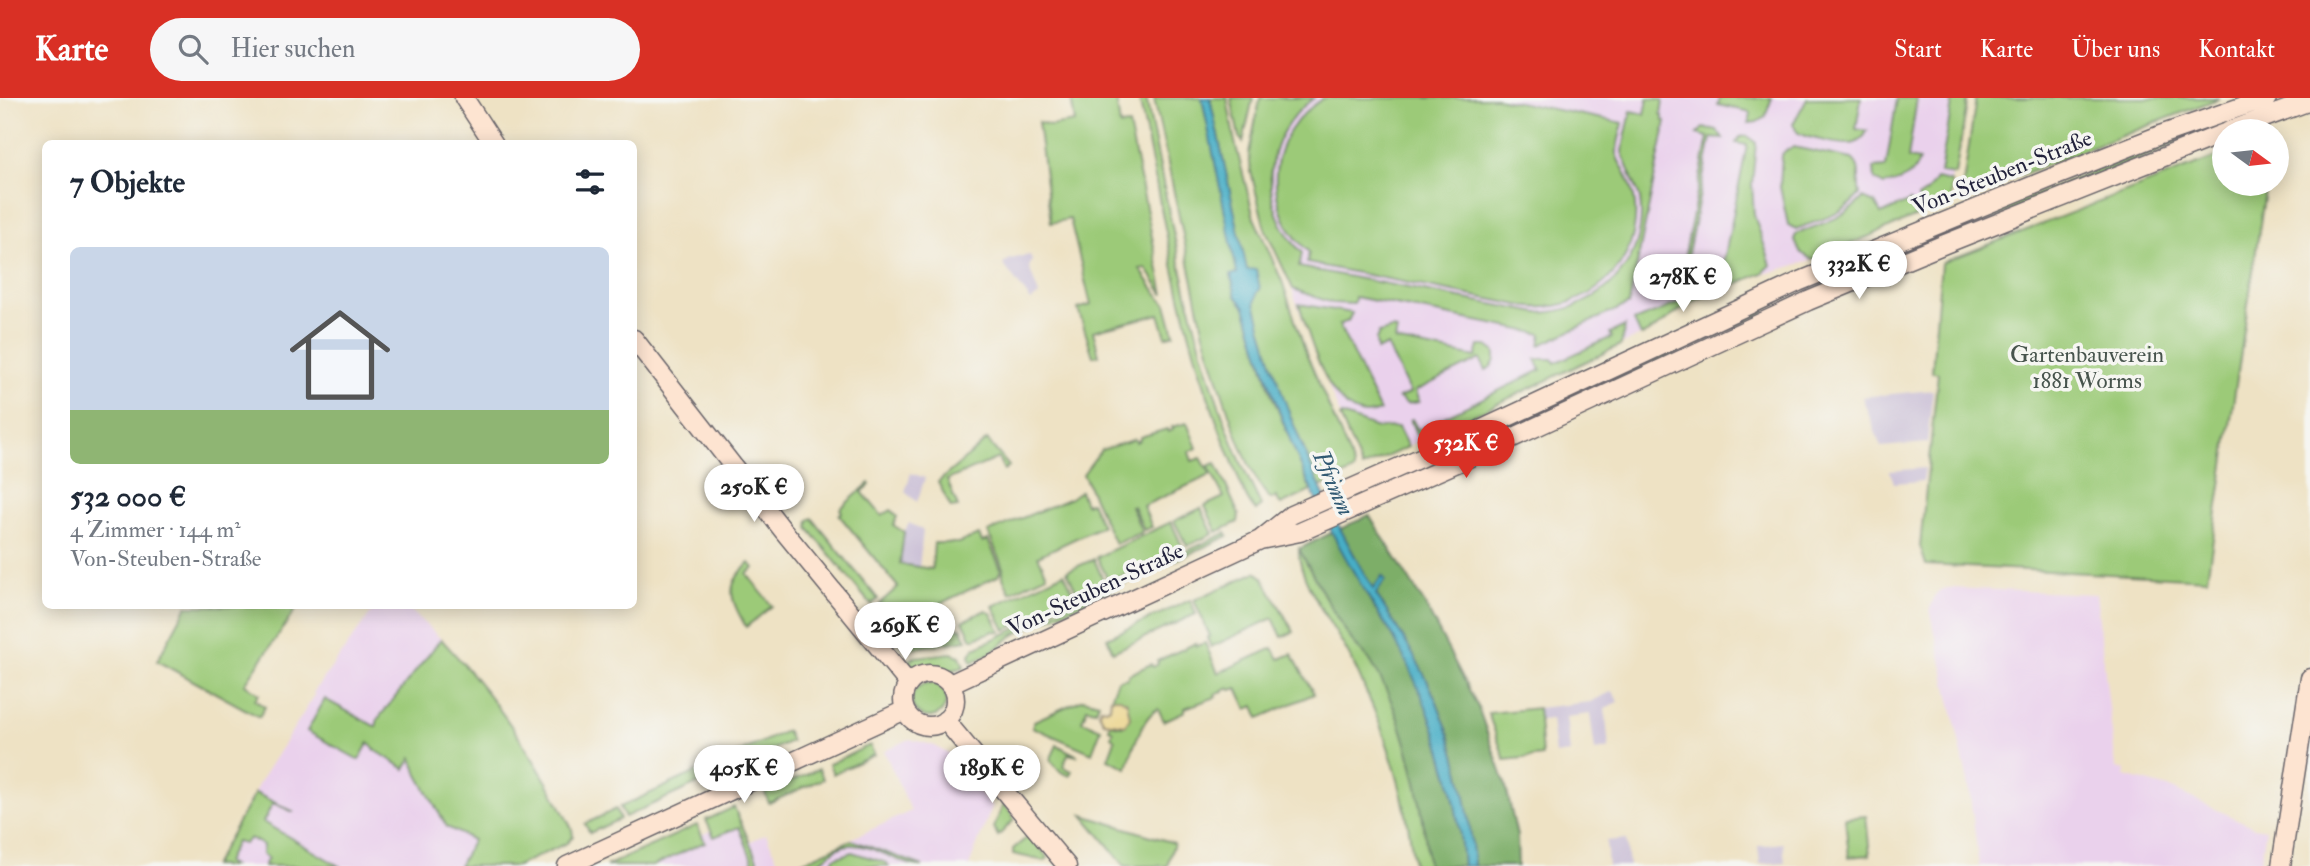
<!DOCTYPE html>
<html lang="de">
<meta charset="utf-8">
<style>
:root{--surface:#fff;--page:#f6f6f7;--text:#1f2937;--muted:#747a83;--accent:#d93025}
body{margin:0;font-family:"IM FELL Double Pica",serif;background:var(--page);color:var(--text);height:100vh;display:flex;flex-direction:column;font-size:26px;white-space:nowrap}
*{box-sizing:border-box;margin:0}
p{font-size:23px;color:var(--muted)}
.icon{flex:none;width:38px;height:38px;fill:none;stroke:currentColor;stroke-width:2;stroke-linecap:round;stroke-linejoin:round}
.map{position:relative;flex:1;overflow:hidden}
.details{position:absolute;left:42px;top:42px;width:595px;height:469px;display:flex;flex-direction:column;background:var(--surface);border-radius:10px;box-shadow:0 4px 18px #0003}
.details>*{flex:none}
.needle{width:46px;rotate:105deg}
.controls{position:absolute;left:2212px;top:21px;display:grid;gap:14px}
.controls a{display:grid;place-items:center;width:77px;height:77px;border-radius:50%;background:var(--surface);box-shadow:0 4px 18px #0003;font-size:35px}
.price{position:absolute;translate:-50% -60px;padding:0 16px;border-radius:24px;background:#fff;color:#222;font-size:23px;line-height:46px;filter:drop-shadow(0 2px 4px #0008)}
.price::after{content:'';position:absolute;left:50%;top:42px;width:21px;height:16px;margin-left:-10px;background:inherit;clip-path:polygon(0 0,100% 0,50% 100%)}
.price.current{background:var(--accent);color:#fff}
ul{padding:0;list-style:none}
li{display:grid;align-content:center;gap:14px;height:371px;padding:0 28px}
li span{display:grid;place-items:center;height:217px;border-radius:10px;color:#555}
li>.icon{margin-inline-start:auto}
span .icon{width:126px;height:126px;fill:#fffc;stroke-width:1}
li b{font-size:30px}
h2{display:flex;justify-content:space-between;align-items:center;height:84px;padding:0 28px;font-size:30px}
header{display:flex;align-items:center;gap:42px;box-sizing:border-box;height:98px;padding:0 35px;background:var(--accent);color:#fff}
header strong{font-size:33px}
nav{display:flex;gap:38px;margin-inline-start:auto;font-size:24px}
.search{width:490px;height:63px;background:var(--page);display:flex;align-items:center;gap:18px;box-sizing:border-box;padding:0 24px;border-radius:38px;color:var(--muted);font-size:26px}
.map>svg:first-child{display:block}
.built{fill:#ead1ec}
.industrial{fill:#cabfd6}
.green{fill:#9cca78;stroke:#5f765a;stroke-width:2}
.forest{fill:#7dae68;stroke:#506852;stroke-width:2}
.sand{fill:#eeda9e;stroke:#887e6c;stroke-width:2}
.water{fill:#47aec6;stroke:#346880;stroke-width:2}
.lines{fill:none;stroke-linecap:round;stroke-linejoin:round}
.secondary-casing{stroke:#69656b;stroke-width:21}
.secondary{stroke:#fde4d1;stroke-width:18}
.labels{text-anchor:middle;stroke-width:7;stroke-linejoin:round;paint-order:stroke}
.street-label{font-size:23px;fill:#22223b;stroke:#f6f6f2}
.park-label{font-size:23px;fill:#47544d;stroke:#f6f6f2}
.water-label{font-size:24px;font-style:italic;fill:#315a73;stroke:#f6f6f2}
</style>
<header>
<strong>Karte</strong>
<div class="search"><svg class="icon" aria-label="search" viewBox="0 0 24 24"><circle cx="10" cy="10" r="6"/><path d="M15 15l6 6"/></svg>Hier suchen</div>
<nav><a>Start</a><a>Karte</a><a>Über uns</a><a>Kontakt</a></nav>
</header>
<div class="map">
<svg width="2310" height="768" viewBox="0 0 2310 768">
<rect width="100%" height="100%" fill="#f6f6f2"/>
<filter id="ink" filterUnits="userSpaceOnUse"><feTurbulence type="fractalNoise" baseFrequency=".0143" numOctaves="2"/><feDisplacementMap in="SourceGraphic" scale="14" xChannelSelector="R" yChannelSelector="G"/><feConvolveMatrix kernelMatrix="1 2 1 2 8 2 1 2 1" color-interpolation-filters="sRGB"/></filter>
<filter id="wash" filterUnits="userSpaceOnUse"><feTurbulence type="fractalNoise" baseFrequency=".00686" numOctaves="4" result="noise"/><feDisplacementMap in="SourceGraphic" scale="28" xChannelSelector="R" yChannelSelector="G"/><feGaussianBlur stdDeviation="1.57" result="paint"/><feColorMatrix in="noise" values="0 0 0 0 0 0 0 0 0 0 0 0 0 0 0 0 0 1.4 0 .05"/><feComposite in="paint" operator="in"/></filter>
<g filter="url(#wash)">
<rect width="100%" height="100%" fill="#eee2c4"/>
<path class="built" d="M1264,0h701l-14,84v20l-138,58 -79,23 -41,18 -39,28 -292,139 -48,-117 -26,-72 -26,-85z
M1948,490l148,6 20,174 10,2 -1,6 47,13 82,38 12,2 -6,37h-281l-10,-80 -39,-177 5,-14 5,-5z
M376,508h30l35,33 -12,14 66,213h-282l49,-88 53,-83 -2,-2z
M910,641l22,6 19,10 41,52 -23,59h-176l118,-55 -27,-60z
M738,720l11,24 17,-8 14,32h-146z"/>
<path class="industrial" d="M1030,157l2,6 -3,6 10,28 -8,6 -28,-37 7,-5z
M1933,292l-6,53 -46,4 -19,-50z
M1925,370l-2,13 -29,2 -4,-12z
M911,375l14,5 -8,24 -12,-10z
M909,425l14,7 -4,38 -19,-4 4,-32z
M1613,593l5,11 -13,6 4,41 -14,2 -5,-37 -24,3 4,36 -15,2 -4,-36 -12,1 -1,-12 52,-6z
M1626,741l3,27h-21l-2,-25z
M1783,745l2,19 -25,2 -2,-18z"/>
<path class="green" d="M1071,0h45l4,28 9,-1 35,170 -18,-27 -6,1 20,29 6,6 8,30 -8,3 -7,-23 -66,17 6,24 -6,1 -15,-47 13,-4 -21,-86 -19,4 -13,-101 12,4 25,-4z
M1139,0h7c28,136 50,278 113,403l2,5 -5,5c-13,-14 -18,-36 -25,-53 -48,-114 -67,-239 -92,-360z
M1154,0h48l36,176 -7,2 5,20 9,11 26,86 40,98 -30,14 -5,-8 -5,2c-27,-24 -55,-128 -67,-165z
M1210,0h17l7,40 20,80 28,63 24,72 48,113v4l-4,3 -30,14 -41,-97 -14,-48 -10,-39 2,-10 3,-4 -13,-18z
M1231,0h22l-10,44 -4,-5z
M1260,0h54c-54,39 -57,108 -12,155l-3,14 239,46c61,-1 111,-51 102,-114 -3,-13 -17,-39 -17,-45 0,-14 6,-30 8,-43l14,3 3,-16 15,2 -2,14 2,1v5l3,1 -37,183 -89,41 2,-11 -187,-37 -1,7 -22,-1 -39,-14 -28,-60 -14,-57 -2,-19z
M1323,0h174l126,25c-2,10 -7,22 -6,32 0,6 7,13 9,19 5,10 8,20 9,31 5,62 -47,107 -106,102l-222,-44 2,-11c-37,-33 -45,-88 -14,-128 7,-11 18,-18 28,-26z
M1720,0h52l-7,19 -8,5 -8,1 2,-11 -33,-7z
M1807,0h54l-5,31 11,2c-3,6 -5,10 -12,12 -10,4 -46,-5 -57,-10l-5,-9z
M1897,0h20l-9,60 11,2c-4,17 -20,22 -35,25l-9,-5 -1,-12 12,-1z
M1953,0h15l-13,77 -15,-2z
M1976,0h244l-259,100z
M1703,30l14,3 6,8 -12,-1 -26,131 11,2 -5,9 -20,8 -4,-3 1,-8 12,2 28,-142 -11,-3z
M1747,38l9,7 -4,41 2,31 17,50 -8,8 -70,28 -39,28 -13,7 -7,-15c21,-9 70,-24 76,-47l11,2 26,-131 -11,-2 4,-6z
M2182,38l1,2 -22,12 -319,129 -3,-6z
M1793,49l59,12c12,10 4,21 8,35 -18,22 -38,25 -64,35l-8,-4 -8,-38 2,-32 3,-4z
M2224,56v30h42l-59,395 -281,-14 -6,-19 18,-173 -6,-1 9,-109z
M1936,81l15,3v20l-27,11 -6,-15 9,-6z
M1863,100l12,5 6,11 29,-13 7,15 -104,44 -13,-8 -6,-13 3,-6c25,-9 48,-15 66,-35z
M1299,206l53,9 -4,8 -9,4 41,86c-48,21 -71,-76 -81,-107z
M1763,209l2,6 -225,102 -105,44z
M1625,228l-4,19 -202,96 -9,-21 2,-1 6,11 123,-60 -5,-11h17l2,4 57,-26 -2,-4z
M1392,231l5,1 -2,11 81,16 3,-11h8l7,5c3,9 0,15 -8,19l-6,-11 -65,32 4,11 -12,2 -8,-6 11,-5 -23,-48 -10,5 -1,-10 3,-7z
M1342,317l35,13 21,-1 10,20 -46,21 -22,-51z
M1187,325l10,25 -8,4 3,9 9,-3 10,17 -68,31 9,21 -8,3 -11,-24h-2l11,26 -27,12 -32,-70 18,-24 34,-11 1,3 4,-2v-3l27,-8 1,3 5,-2 -1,-3z
M987,342l22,26 -5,4 -6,-12 -51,22 11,27 -7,1 -13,-26z
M1216,365l23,52 -1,7 -21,10 -12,-26 19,-9 -16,-31z
M869,385l1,2 -8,7 20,24 9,-6 6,7 -4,8 11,7 -4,32 32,5 2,-26h24l21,-8 3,7 6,-2 13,29 -3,7 -63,30 8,19 -40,19 -27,-34 5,-4 -2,-2 19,-17 -59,-72 3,-3 -2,-3z
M1080,393l5,13 6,-2 11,24 -64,30 9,19 -37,18 -7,-15v-10l-15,-36 83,-34z
M1201,410l12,26 -26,12 -13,-25z
M812,420l66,81 -7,6 -63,-77 1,-8z
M1171,424l12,26 -74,34 -12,-25z
M1226,435l2,3 -213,98 -26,20 -17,8 -2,-7 4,-7z
M1299,451c18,33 35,67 57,97 5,5 11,10 15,16 34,53 53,141 57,204h-14c-6,-55 -20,-110 -42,-161 -8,-17 -14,-34 -23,-50 -13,-25 -53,-78 -50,-106z
M1094,461l11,25 -26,12 -12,-25z
M750,465l4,5 -7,6 25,32 -26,21c-15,-27 -23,-42 4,-64z
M1256,474l7,6 31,54 -12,5 -9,-19 -62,29 -4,-9 3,-2 -16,-36z
M1064,475l12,24 -71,33 -12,-24z
M1190,502l6,14 -83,38 -6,-14z
M187,508h111l-53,78 14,10 -4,6 10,7 -6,10 -102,-56z
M986,512l5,3 10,19 -7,-1 -22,8 -9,-18z
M955,526l2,5 4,-1 6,12 -59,9 -1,-2z
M441,541c53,56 97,122 131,190l1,7 -6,7 -50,23h-58l14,-26 -26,-13 -29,-52 -6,-17 -7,11 -30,-19 -6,-8 -10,18 -52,-29 18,-32 51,28 2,-8z
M1196,545l1,3 8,-3 13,30 55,-25 6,11 13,-5 22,40 -55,24 -5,-12 -7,3 -10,-21 -6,2 -2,-2 -14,7 1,2 -31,11v3l-21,10 -6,-12c-16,7 -26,42 -31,59l-19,-9 7,-19 -4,-3 2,-6 -4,-2 1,-5 12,2 -6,-28h-5l7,-18 10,-2v-3l23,-11 2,3 5,-3 -1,-3z
M951,555l9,3 4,11c-14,6 -46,4 -58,-6l9,-4z
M912 602a17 17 0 1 1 34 0a17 17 0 1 1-34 0Z
M1083,601l16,4 -3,7 -9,-2 -5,13 19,8 -9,24 -60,-26 2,-6z
M1538,610l4,48 -37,4 -17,-47z
M786,633l5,10 -166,76 -5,-10z
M870,647l4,10 -41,19 -4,-10z
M1057,647l21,11 -10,-2 -5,13 9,4 -2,5 -9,-4 -11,-12z
M819,671l4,10 -54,24 -4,-10z
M255,695l39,19 -21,-9 -10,19 76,44h-75l4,-8 -6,-4 1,-9 -13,-7 -6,6 -8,-2 -10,20 7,4h-20z
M1003,706l9,10 2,6 -16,16 -4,-8z
M734,709l26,59h-15l8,-4 -14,-35 -25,10 -8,-17z
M616,711l4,10 -30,14 -5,-9z
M1083,717l91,28 -7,23h-42z
M1866,718l4,39 -21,2 -4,-39z
M697,727l8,17 -52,24h-47z
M1030,737l18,23 -4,3 -31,-7v-5z
M851,742l72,26c-25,0 -48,-23 -74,-21 -14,1 -19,11 -29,16 -8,2 -20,5 -27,5z
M852,754l35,11 2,3h-59l4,-8z"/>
<path class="forest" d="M1369,417l55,88 54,104 27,76 12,53 1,30h-44c-5,-65 -19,-130 -48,-188 -15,-30 -33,-56 -50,-84l8,-14 -1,-3 -10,12 -33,-60z
M1333,434c12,24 25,47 38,70 8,14 18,27 26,41 36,68 61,146 66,223h-35c-4,-63 -23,-151 -57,-204 -4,-6 -10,-11 -15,-16 -22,-30 -39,-64 -57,-97z"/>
<path class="sand" d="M1111,600h9l7,4 3,15 -4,8 -22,-3 -5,-10 2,-4 5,1 4,-2z"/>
<path class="water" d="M1202,0h8l37,172 9,-1 4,20 -3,4 -2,10c25,100 66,196 118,286l9,-13 3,4 -9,14c17,28 35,55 50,84 29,59 43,123 48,188h-11c-5,-77 -30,-154 -66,-222 -7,-15 -17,-27 -25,-41 -22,-36 -43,-74 -60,-112 -28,-60 -48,-122 -67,-184l-9,-11 -5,-21 6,-2z"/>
</g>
<g filter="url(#ink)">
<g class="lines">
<defs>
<path id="secondary" d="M464,0l30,46
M2229,33l81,-30
M634,241l148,190 127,155
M1260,442l40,-8 182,-80 326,-151 137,-57 279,-111
M903 602a26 26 0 1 1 52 0a26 26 0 1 1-52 0Z
M950,586l310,-144 31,-25 129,-57 378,-176 253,-104 109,-43 107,-37
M945,622l122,146
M567,768l338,-156
M2281,768l29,-188"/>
</defs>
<use href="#secondary" class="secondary-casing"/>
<use href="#secondary" class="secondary"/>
</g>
</g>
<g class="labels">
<g class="street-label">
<text transform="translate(2002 74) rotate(-22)" y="8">Von-Steuben-Straße</text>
<text transform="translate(1095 491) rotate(-25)" y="8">Von-Steuben-Straße</text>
</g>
<g class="park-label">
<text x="2087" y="264">Gartenbauverein<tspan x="2087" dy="26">1881 Worms</tspan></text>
</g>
<g class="water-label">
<text transform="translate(1334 385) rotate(66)" y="8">Pfrimm</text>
</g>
</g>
</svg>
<div class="controls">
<a><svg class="needle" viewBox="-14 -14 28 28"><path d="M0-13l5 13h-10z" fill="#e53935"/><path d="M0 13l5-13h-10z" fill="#747a83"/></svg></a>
</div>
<b class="price" style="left:1859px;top:203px">332K €</b>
<b class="price" style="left:1683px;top:216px">278K €</b>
<b class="price current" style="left:1466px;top:382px">532K €</b>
<b class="price" style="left:754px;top:426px">250K €</b>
<b class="price" style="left:905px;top:564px">269K €</b>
<b class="price" style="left:744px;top:707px">405K €</b>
<b class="price" style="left:992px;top:707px">189K €</b>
<section class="details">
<h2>7 Objekte<svg class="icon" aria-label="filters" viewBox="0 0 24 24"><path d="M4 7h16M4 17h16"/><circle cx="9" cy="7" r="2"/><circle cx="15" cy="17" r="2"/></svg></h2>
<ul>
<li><span style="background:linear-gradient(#c9d6e8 75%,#8fb573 0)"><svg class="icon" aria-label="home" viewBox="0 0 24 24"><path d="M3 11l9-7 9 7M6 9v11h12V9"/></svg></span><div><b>532 000 €</b><p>4 Zimmer · 144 m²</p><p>Von-Steuben-Straße</p></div></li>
</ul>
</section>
</div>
